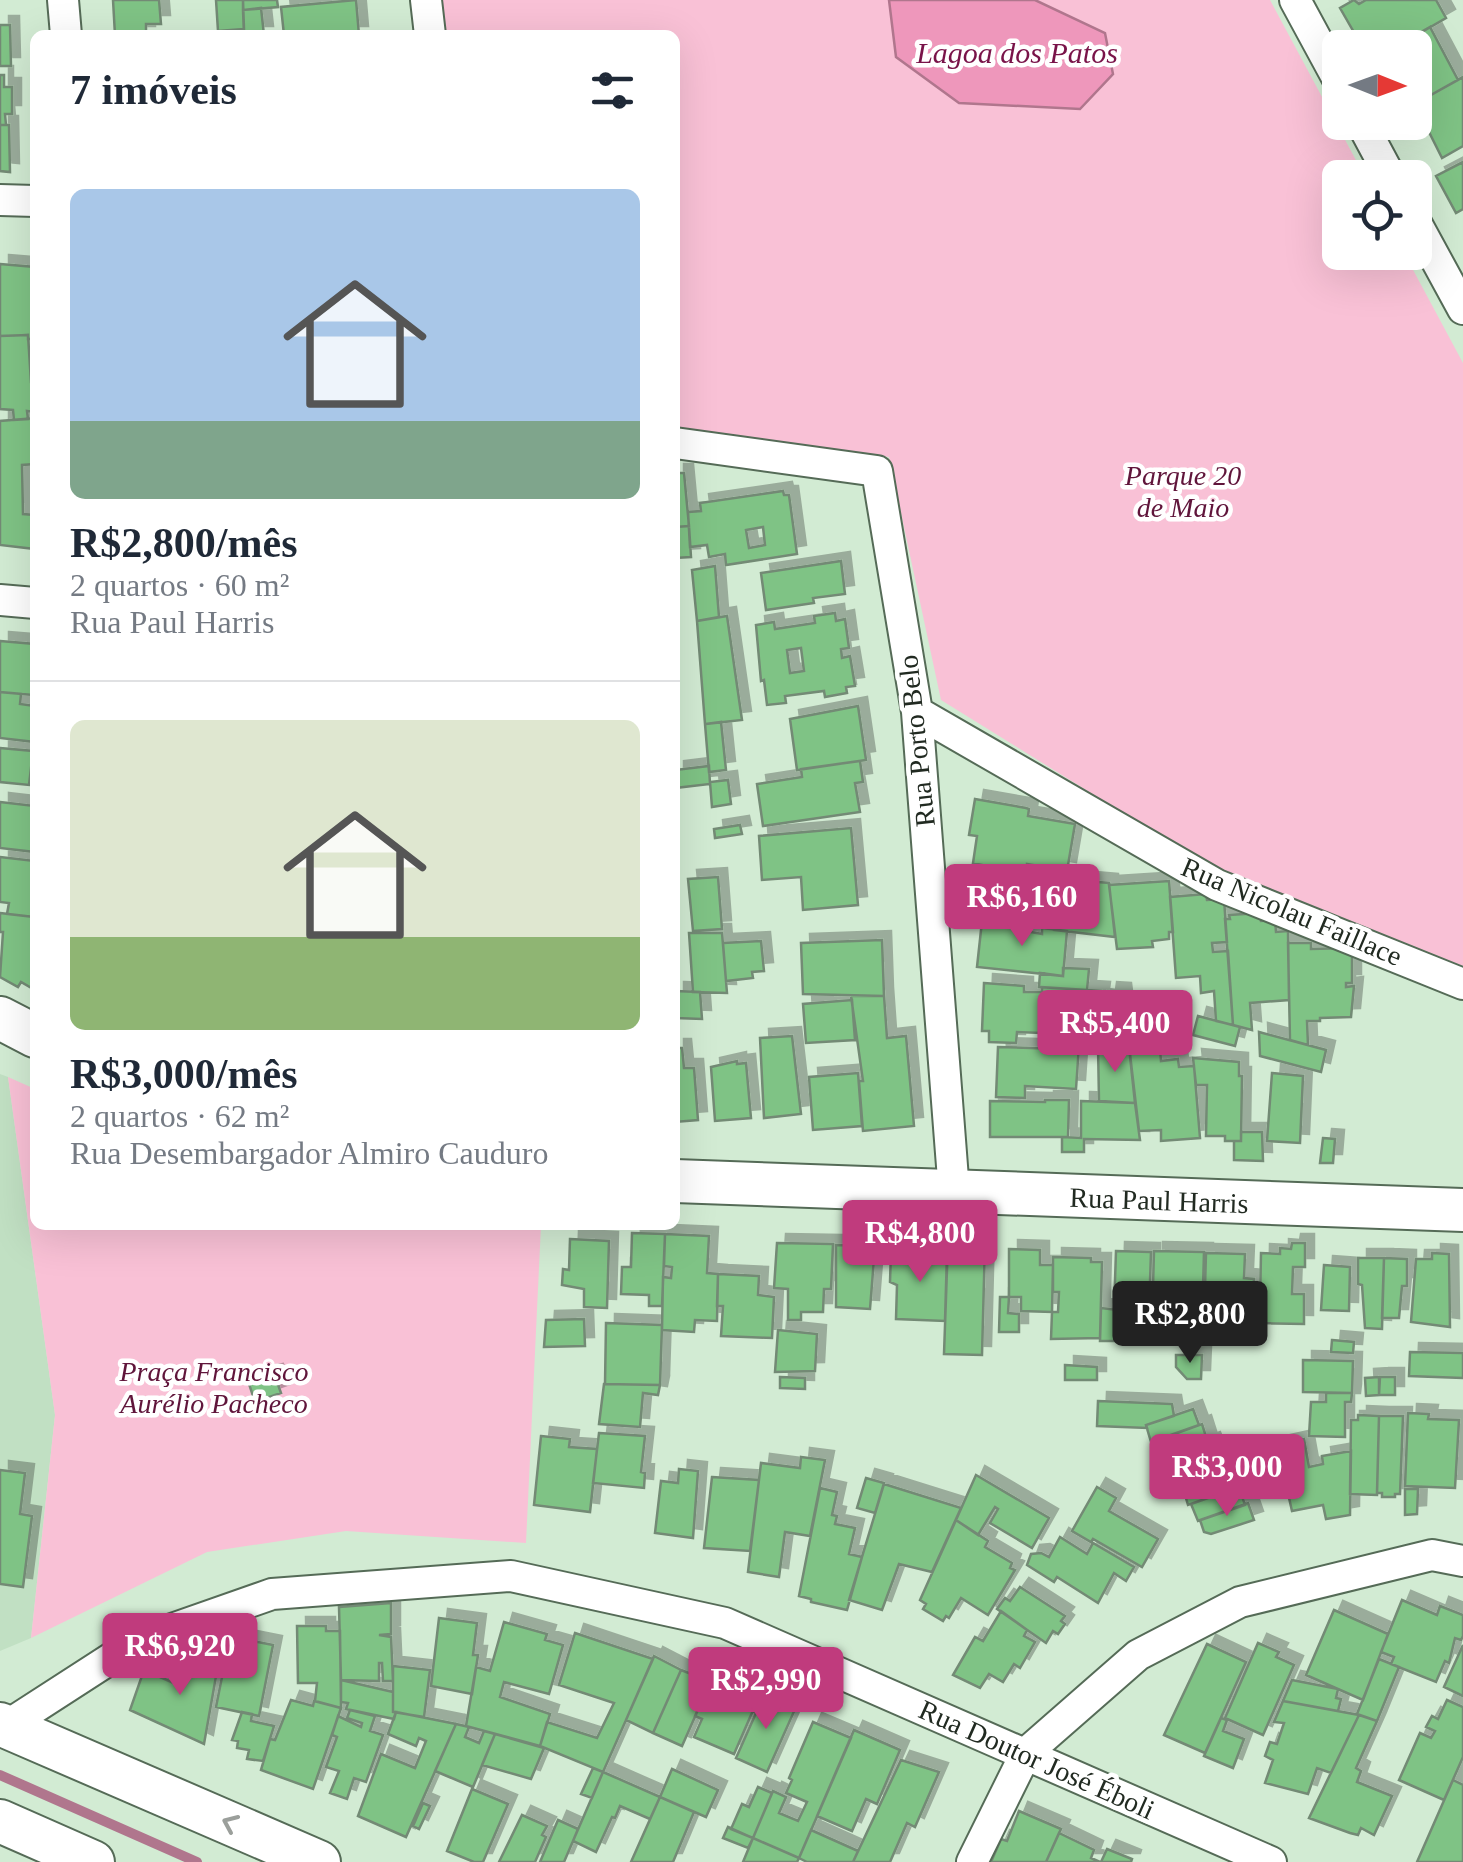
<!DOCTYPE html>
<html lang="pt">
<meta charset="utf-8">
<style>
:root{--surface:#fff;--page:#f6f6f7;--text:#1f2937;--muted:#747a83;--line:#e0e1e3;--accent:#c03b7d}
body{margin:0;font-family:Georgia,serif;background:var(--page);color:var(--text);height:100vh;display:flex;flex-direction:column;font-size:38px;white-space:nowrap}
*{box-sizing:border-box;margin:0}
p{font-size:32px;color:var(--muted)}
.icon{flex:none;width:55px;height:55px;fill:none;stroke:currentColor;stroke-width:2;stroke-linecap:round;stroke-linejoin:round}
.map{position:relative;flex:1;overflow:hidden}
.drawer{position:absolute;left:30px;top:30px;width:650px;height:1200px;display:flex;flex-direction:column;background:var(--surface);border-radius:15px;box-shadow:0 10px 40px #0002}
.drawer>*{flex:none}
.needle{width:65px;rotate:91deg}
.fabs{position:absolute;left:1322px;top:30px;display:grid;gap:20px}
.fabs a{display:grid;place-items:center;width:110px;height:110px;border-radius:15px;background:var(--surface);box-shadow:0 10px 40px #0002;font-size:50px}
.price{position:absolute;translate:-50% -85px;padding:0 22px;border-radius:10px;background:var(--accent);color:#fff;font-size:32px;line-height:65px;filter:drop-shadow(0 2px 5px #0008)}
.price::after{content:'';position:absolute;left:50%;top:60px;width:30px;height:22px;margin-left:-15px;background:inherit;clip-path:polygon(0 0,100% 0,50% 100%)}
.price.on{background:#222;color:#fff}
ul{padding:0;list-style:none}
li{display:grid;align-content:center;gap:20px;height:530px;padding:0 40px}
li+li{border-top:2px solid var(--line)}
li span{display:grid;place-items:center;height:310px;border-radius:15px;color:#555}
li>.icon{margin-inline-start:auto}
span .icon{width:180px;height:180px;fill:#fffc;stroke-width:1}
li b{font-size:42px}
h2{display:flex;justify-content:space-between;align-items:center;height:120px;padding:0 40px;font-size:42px}
.map>svg:first-child{display:block}
.built{fill:#c1e0c3}
.green{fill:#f9c1d6}
.water{fill:#ee97bb;stroke:#b0768d;stroke-width:2.5}
.lines{fill:none;stroke-linecap:round;stroke-linejoin:round}
.stream{stroke:#b0768d;stroke-width:10}
.building{fill:#7fc385;stroke:#738a74;stroke-width:2.5;fill-rule:evenodd;filter:url(#shadow)}
.street-casing{stroke:#556b57;stroke-width:34}
.secondary-casing{stroke:#556b57;stroke-width:46}
.street{stroke:#fff;stroke-width:30}
.secondary{stroke:#fff;stroke-width:42}
.oneway{stroke:#9b9f9b}
.labels{text-anchor:middle;stroke-width:9;stroke-linejoin:round;paint-order:stroke}
.park-label{font-size:28px;font-style:italic;fill:#60153b;stroke:#fff}
.street-label{font-size:28px;fill:#212a21;stroke:#fff}
.water-label{font-size:30px;font-style:italic;fill:#791349;stroke:#fff}
</style>
<div class="map">
<svg width="1463" height="1862" viewBox="0 0 1463 1862">
<defs>
<filter id="shadow"><feDropShadow dx="9" dy="-9" stdDeviation="0" flood-color="#0004"/></filter>
</defs>
<rect width="100%" height="100%" fill="#d2ebd3"/>
<path class="built" d="M0,1074l8,3 47,338 -24,223 -31,13z"/>
<path class="green" d="M439,0h831l95,177 -25,1v74l64,1 59,110v603l-264,-106 -258,-160 -52,-243 -214,-30v-392h-233z
M8,1077l27,12v136h506l-15,318 -180,-12 -139,21 -176,86 24,-223z"/>
<path class="water" d="M889,0h146l70,33 8,41 -33,35 -121,-6 -63,-46z"/>
<g class="lines">
<path class="stream" d="M0,1775l197,87"/>
</g>
<path class="building" d="M113,0h46l2,24h-15v11h-31z
M216,0h27l1,29 -26,2z
M243,0h34l1,7 -35,3z
M356,0l3,35h-75l-3,-28z
M1354,0l5,4 7,-4h70l10,18 -52,30h-31l-23,-40z
M261,8l3,27h-20l-1,-25z
M0,25h10l1,41h-11z
M1430,27l28,53 -40,22 -3,-6v-48l-20,-1z
M0,75h4v12h8v27h-7l1,11h-6z
M1463,77v69l-21,12 -27,-54z
M0,125h9l1,47 -10,-1z
M1463,162v47l-7,4 -20,-37z
M0,264l35,3v72h-7v-4l-28,1z
M28,335l3,47h4v30l-8,-1 1,8 -14,1 -1,-10 -13,-1v-73z
M35,418v46l-13,1 1,49 12,1v34l-35,-4v-124z
M675,473h9l5,53 -14,1z
M783,491l1,4h5l8,59 -71,11 -1,-11 -16,3 -2,-12 -17,2 -2,-35 13,-1 -1,-8zM763,527l2,18 -16,3 -3,-18z
M689,526l2,31 -16,1v-31z
M841,561l4,33 -32,4 1,5 -48,7 -5,-37z
M715,566l4,51 -22,4 -5,-51z
M835,613l1,8 9,-2 4,29 -8,1 1,9 8,-2 5,30 -9,1 1,6 -22,4 -1,-6 -39,5 1,7 -19,2 -3,-25 -3,1 -5,-56 18,-3 1,7 40,-6 -1,-7z
M727,616l15,104 -37,4 -8,-103z
M0,641l35,3 -2,51 -33,-3z
M801,648l3,23 -14,2 -3,-23z
M0,692l21,2 -1,10 15,2v36l-35,-4z
M858,706l8,54 -69,10 -7,-51z
M721,722l5,48 -17,2 -4,-48z
M0,748l33,3 -4,34 -29,-3z
M860,761l3,21 -8,1 5,29 -97,14 -6,-42 45,-7 -1,-8z
M709,766l1,18 -35,4v-18z
M728,780l3,24 -19,3 -2,-25z
M975,799l51,9 3,1 -1,7 47,8 -8,47 -40,-7 -3,33 -46,-8 4,-24 -9,-2 4,-27 -8,-1z
M0,802l35,4v46l-35,-4z
M740,825l2,9 -27,4 -1,-9z
M851,828l7,77 -55,5 -2,-33 -39,3 -3,-44z
M0,857l35,4v56l-28,-3 2,-11 -9,-1z
M718,877l4,52 -29,2 -5,-52z
M1087,881l22,2 6,54 -61,-7 2,-15 27,3z
M1169,881l4,51h-4v7l-17,2 1,6 -36,2 -8,-64z
M1206,894l1,6 17,-1 3,43 -15,1 1,9 15,-1 5,74 -17,-4 -2,-30 -13,2 -1,-17 -24,2 -6,-81z
M0,913l35,4v73l-14,-8 -3,5 -18,-10 3,-45h-3z
M1260,913l1,8 14,-1 1,12 12,-1 1,69 -39,3 2,27 -19,-5 -8,-106h5l-1,-4z
M982,921l43,5v5l17,3v-6l25,3 -4,45 -86,-9z
M689,933h33l5,60 -34,-1z
M882,940l2,56 -81,-2 -2,-51z
M761,941l3,30 -12,1 1,6 -27,3 -3,-38z
M1288,943h23v6l41,-1v35h-6v4l8,-1 -3,31 -31,1v3h-13l1,24 -18,-5z
M1063,968l26,1 -2,21 -48,-3 1,-14 23,3z
M984,983l40,3v6h18v-5l59,4 -1,7 7,1 1,-8 14,1 7,55 -35,-1 1,-29 -27,-2 -1,19 -50,-2 -1,11 -27,-1v-11h-7z
M675,991l25,1 2,27 -27,-1z
M851,996h33l3,42 19,-2 8,90 -51,5 -4,-50h4z
M852,1000l3,40 -49,3 -3,-39z
M1198,1016l42,11 -5,19 -42,-11z
M1149,1017l4,33 7,-1 1,12 17,-2 1,8 15,-1 6,72 -39,3v-11l-22,1 -13,-111z
M1259,1032l67,18 -5,22 -61,-16z
M792,1036l9,78 -37,4 -4,-80z
M1063,1045h16l-3,44 -51,-3v12l-29,-1 2,-50 65,2z
M1098,1046l31,1 6,56 -36,-2z
M675,1048h7l2,20h10l4,52 -23,2z
M1193,1058l46,4v14h3l-1,65h-16v-5h-19l1,-51h-11z
M737,1061v3l9,-1 5,55 -36,3 -4,-54z
M858,1073l4,53 -49,4 -4,-53z
M1272,1073l31,3 -3,67 -33,-2z
M1045,1100h24l-1,37h-78v-36l55,1z
M1081,1101l54,2 5,37 -56,-1v13h-22v-15l19,1z
M1241,1132h21l1,29 -29,-1v-19h7z
M1323,1138l12,1 -2,24h-13z
M632,1233l33,1 -3,72h-13v-11l-28,-1 1,-27h9z
M665,1234l44,2 -2,37 11,1 -1,47 -22,-1 -1,12 -32,-2 1,-53 8,1 1,-11 -8,-1z
M570,1239l39,2 -2,67 -23,-1v-18l-22,-4 1,-16 6,1z
M948,1241l37,1 -3,113 -38,-1z
M777,1243l56,1 -2,45h-7l-1,23h-22v8h-13v-31l-14,-1z
M1292,1243h13v24h-12l-1,27h12v30l-51,-1v-19l7,1 1,-52 19,1v-6l11,1z
M836,1245l39,1 -5,63 -34,-2z
M1009,1249l31,1v15h13l-1,47 -31,-1v-14h-12z
M891,1251l56,2 -2,68 -49,-2 1,-34 -7,-3z
M1116,1251l35,1 -2,59 -35,-1z
M1154,1251l50,1 -1,36h-7l-1,6h8l-1,23 -17,-1v10l-33,-4z
M1206,1253l39,1 -1,24 10,1 -1,44 -49,-1z
M1432,1253l17,1 1,73 -39,-5 5,-63h16z
M1053,1257l38,1v4h11l-2,76 -49,1 1,-27h6l1,-20h-6z
M1358,1258h26l-2,71 -17,-1 -3,-43 -4,-1z
M1384,1258l23,1v27h-5l-3,32h-17z
M1324,1265l26,2 -1,44 -28,-1z
M718,1274l41,2 -1,19 16,2 -2,41 -51,-2 2,-30h-6z
M1000,1297h9l-1,16 11,1v18h-20z
M1101,1308l17,2 -1,31h-17z
M584,1319l1,27 -41,1 2,-27z
M606,1323l56,2 -2,60 -55,-1z
M778,1330l39,4 -2,37 -40,1z
M1332,1340l22,2 -1,11 -22,-1z
M1410,1352l53,1v25l-54,-2z
M1176,1355h26l-1,24h-14l-11,-12z
M1303,1360l50,1 -1,32 -49,-1z
M1065,1365l32,2v13h-32z
M274,1373l7,20 -26,9 -8,-24z
M780,1377l25,1v11l-25,-1z
M1379,1377v18l-13,1 -1,-18z
M1380,1377h15v18h-16z
M604,1384l56,1 -2,10 -15,-2 -3,34 -41,-3z
M1326,1393h26l-1,9h-6v35l-36,-1 2,-34h15z
M1098,1401l74,3 2,12 -28,9 1,3 -50,-2z
M1193,1409l6,16 -48,17 -5,-17z
M1408,1413l21,1 -1,5 31,1 -4,68 -50,-2z
M1358,1415l21,1 -2,79 -27,-1 1,-74h7z
M1379,1416h24l-3,78h-5v3h-13v-4h-5z
M1202,1424l6,19 -47,16 -6,-18z
M599,1433l46,3 -4,36 4,1 -1,15 -51,-5z
M541,1436l29,3 -1,8 28,2 -7,63 -56,-7z
M1304,1439l5,28 14,-3 -1,-8 29,-5 -1,64 -24,4 -3,-14 -31,6 -15,-66z
M1211,1441l6,16 -47,17 -5,-16z
M1221,1455l6,18 -47,16 -7,-17z
M801,1457l24,3 -15,76 -25,-4 -6,45 -31,-5 13,-109 39,5z
M679,1469l19,2 -5,67 -38,-5 6,-52 17,2z
M0,1470l25,3 -5,41 12,2 -9,71 -23,-3z
M1230,1472l6,16 -48,17 -5,-17z
M976,1475l73,43 -17,30 -42,-25 8,-14 -3,-2 -17,28 -22,-15z
M712,1477l47,3 -9,71 -46,-3z
M866,1478l18,5 -9,30 -18,-5z
M884,1484l77,24 -29,64 -33,-8 -17,46 -33,-10z
M1097,1487l19,11 -7,13 49,28 -16,28 -49,-28 -2,3 -19,-11z
M1239,1487l6,18 -47,16 -7,-17z
M820,1488l17,4 -5,23 5,1 -2,8 20,4 -6,26 13,3 -15,53 -36,-8v-3l-12,-3z
M1405,1489h13l-1,25 -12,1z
M1248,1503l6,17 -43,14 -7,-2 -4,-12z
M956,1520l32,21 -3,6 27,16 -2,5 5,2 -27,45 -27,-17 -12,20 -3,-2 -3,5 -20,-12 3,-5 -6,-4z
M1060,1537l27,17 6,-11 41,24 -8,14 -12,-8 -16,30 -41,-26 -3,5 -27,-17 4,-11 10,-1 8,4z
M1020,1587l45,29 -4,5 4,3 -7,10 -5,-3 -7,12 -49,-34 8,-11 5,3z
M1402,1600l35,15 3,-9 23,9v21l-2,4 -6,-2 -6,25 -4,-2 -9,21 -45,-18 3,-7 -13,-5z
M391,1603v31l-12,1 12,2 2,44h-10l-1,-18h-3v18l-38,-1 -2,-73z
M1334,1610l54,24 -25,66 -57,-25z
M1001,1611l26,19 -3,6 11,6 -15,26 -6,-4 -11,18 -14,-8 -9,14 -27,-13 22,-38 8,4z
M439,1618l38,5 -4,32h5l-6,39 -41,-8z
M504,1622l43,12 -2,6 18,5 -14,49 -45,-12 -4,15 50,17 -10,32 -74,-20 10,-59 14,4z
M297,1626h29v5h14l1,77 -26,-7 2,-18h-19z
M575,1633l78,26 -50,113 -63,-26 7,-24 50,16 17,-35 -55,-18z
M248,1640l25,5 -14,71 -43,-9 13,-65 18,4z
M1258,1643l21,9 -3,5 18,8 -31,70 -38,-17z
M1207,1644l39,18 -41,91 -41,-18z
M1463,1645v51l-19,-9z
M196,1650l22,15 -14,79 -74,-34 14,-40 32,14 15,-33 4,2z
M654,1656l27,14 -28,63 -27,-13z
M1379,1659l20,8 -22,54 -20,-7z
M393,1666l37,4 -6,47 -31,-5z
M681,1670l13,5 6,-4 13,5 -31,70 -29,-13z
M713,1676l45,23 -24,55 -40,-17 8,-18 -7,-3z
M341,1680l52,12v20h3l-2,7 -48,-10 2,-6 -7,-1z
M1292,1680l46,9 -2,9 5,1 -3,12 -55,-10z
M761,1692l35,15 -29,65 -31,-14 20,-45 -4,-2z
M291,1700l22,6 1,-5 27,7 -28,81 -52,-19 9,-31 5,1z
M1447,1700l16,7v50l-19,43 -45,-20 21,-47 11,5 4,-7 -9,-4 6,-11 6,3z
M1283,1701l76,14 -28,58 -14,-5 -9,26 -43,-11 8,-23 -8,-4 5,-14 7,2 7,-21 -10,-1z
M350,1710l25,6 -5,15 13,4 -17,47 -12,-4 -7,21 -17,-6 9,-22 -13,-4 11,-30 -5,-2 6,-19 23,11 1,-4 -15,-5z
M242,1712l10,2 -1,7 23,5 -11,35 -16,-2 2,-9 -12,-2 1,-7 -6,-1z
M396,1712l60,12 -50,113 -48,-21 23,-62 34,14 11,-27 -7,-3 -3,8 -28,-12z
M1359,1715l18,6 -21,47 5,3 -4,11 35,14 -18,39 -13,-7 -3,7 -8,-2 -41,-15z
M1221,1718l6,2 -4,11 21,8 -11,29 -29,-12z
M813,1722l38,16 -52,120 -46,-20 20,-47 13,6 -7,16 19,8 9,-19 -21,-9 6,-13 -3,-2z
M456,1724l13,3 -4,10 14,6 5,-12 11,3 -22,53 -38,-16z
M854,1730l46,20 -23,54 -11,-5 -14,32 -35,-15z
M495,1734l49,14 -13,31 -49,-14z
M901,1760l38,12 -24,55 -8,-4 -17,39h-37z
M593,1768l10,4 -11,26 -11,-4z
M672,1769l46,21 -12,27 -46,-20z
M603,1772l57,25 -10,22 -30,-13 -5,12 -3,-1 -16,35 -23,-11z
M1453,1780l10,5v77h-46z
M758,1787l14,6 -19,45 -22,-9 11,-25 7,3z
M472,1789l36,15 -25,58h-9l-27,-11z
M660,1797l34,15 -21,50h-42z
M423,1803l7,3 -11,23 -6,-3z
M1019,1811l42,18 -15,33h-55l10,-23 6,2z
M522,1815l25,11 -5,9 4,2 -11,25h-36z
M558,1820l20,9 -5,12 -9,21h-24z
M728,1827l25,11 -5,10 -25,-10z
M811,1830l47,21 -5,11h-46l-8,-4z
M1059,1833l35,17 -3,8 9,4h-54z
M753,1838l46,20 -2,4h-54z
M1107,1849l25,10 -1,3h-30z"/>
<g class="lines">
<defs>
<path id="street" d="M63,0l3,35
M426,0l4,35
M1295,0l45,83
M1361,122l30,56
M0,200l35,1
M1415,221l48,88
M675,443l202,28 40,241 37,480
M0,600l35,3
M917,712l300,173 246,99
M8,1725l130,-84 134,-47 239,-18 214,47 546,239
M972,1862l54,-109 112,-98 102,-53 192,-47 31,6"/>
<path id="secondary" d="M0,1018l35,18
M675,1181l788,29
M0,1724l319,138
M0,1821l93,41"/>
</defs>
<use href="#street" class="street-casing"/>
<use href="#secondary" class="secondary-casing"/>
<use href="#street" class="street"/>
<use href="#secondary" class="secondary"/>
</g>
<defs><path id="oneway-chevron" d="M-2-3.5L2.5 0L-2 3.5" fill="none" stroke-width="1.6" stroke-linecap="round" stroke-linejoin="round" transform="scale(2.5)"/></defs>
<use class="oneway" href="#oneway-chevron" transform="translate(230 1823) rotate(-156)"/>
<g class="labels">
<g class="park-label">
<text x="1183" y="485">Parque 20<tspan x="1183" dy="32">de Maio</tspan></text>
<text x="214" y="1381">Praça Francisco<tspan x="214" dy="32">Aurélio Pacheco</tspan></text>
</g>
<g class="street-label">
<text transform="translate(916 741) rotate(-96)" y="10">Rua Porto Belo</text>
<text transform="translate(1292 911) rotate(23)" y="10">Rua Nicolau Faillace</text>
<text transform="translate(1159 1200) rotate(2)" y="10">Rua Paul Harris</text>
<text transform="translate(1037 1759) rotate(24)" y="10">Rua Doutor José Éboli</text>
</g>
<g class="water-label">
<text x="1017" y="63">Lagoa dos Patos</text>
</g>
</g>
</svg>
<div class="fabs">
<a><svg class="needle" viewBox="-14 -14 28 28"><path d="M0-13l5 13h-10z" fill="#e53935"/><path d="M0 13l5-13h-10z" fill="#747a83"/></svg></a>
<a><svg class="icon" aria-label="locate" viewBox="0 0 24 24"><circle cx="12" cy="12" r="6"/><path d="M12 2v4M12 18v4M2 12h4M18 12h4"/></svg></a>
</div>
<b class="price" style="left:1022px;top:949px">R$6,160</b>
<b class="price" style="left:1115px;top:1075px">R$5,400</b>
<b class="price" style="left:920px;top:1285px">R$4,800</b>
<b class="price on" style="left:1190px;top:1366px">R$2,800</b>
<b class="price" style="left:1227px;top:1519px">R$3,000</b>
<b class="price" style="left:180px;top:1698px">R$6,920</b>
<b class="price" style="left:766px;top:1732px">R$2,990</b>
<section class="drawer">
<h2>7 imóveis<svg class="icon" aria-label="filters" viewBox="0 0 24 24"><path d="M4 7h16M4 17h16"/><circle cx="9" cy="7" r="2"/><circle cx="15" cy="17" r="2"/></svg></h2>
<ul>
<li><span style="background:linear-gradient(#a9c7e8 75%,#7fa58c 0)"><svg class="icon" aria-label="home" viewBox="0 0 24 24"><path d="M3 11l9-7 9 7M6 9v11h12V9"/></svg></span><div><b>R$2,800/mês</b><p>2 quartos · 60 m²</p><p>Rua Paul Harris</p></div></li>
<li><span style="background:linear-gradient(#dfe7d0 70%,#8fb573 0)"><svg class="icon" aria-label="home" viewBox="0 0 24 24"><path d="M3 11l9-7 9 7M6 9v11h12V9"/></svg></span><div><b>R$3,000/mês</b><p>2 quartos · 62 m²</p><p>Rua Desembargador Almiro Cauduro</p></div></li>
</ul>
</section>
</div>
